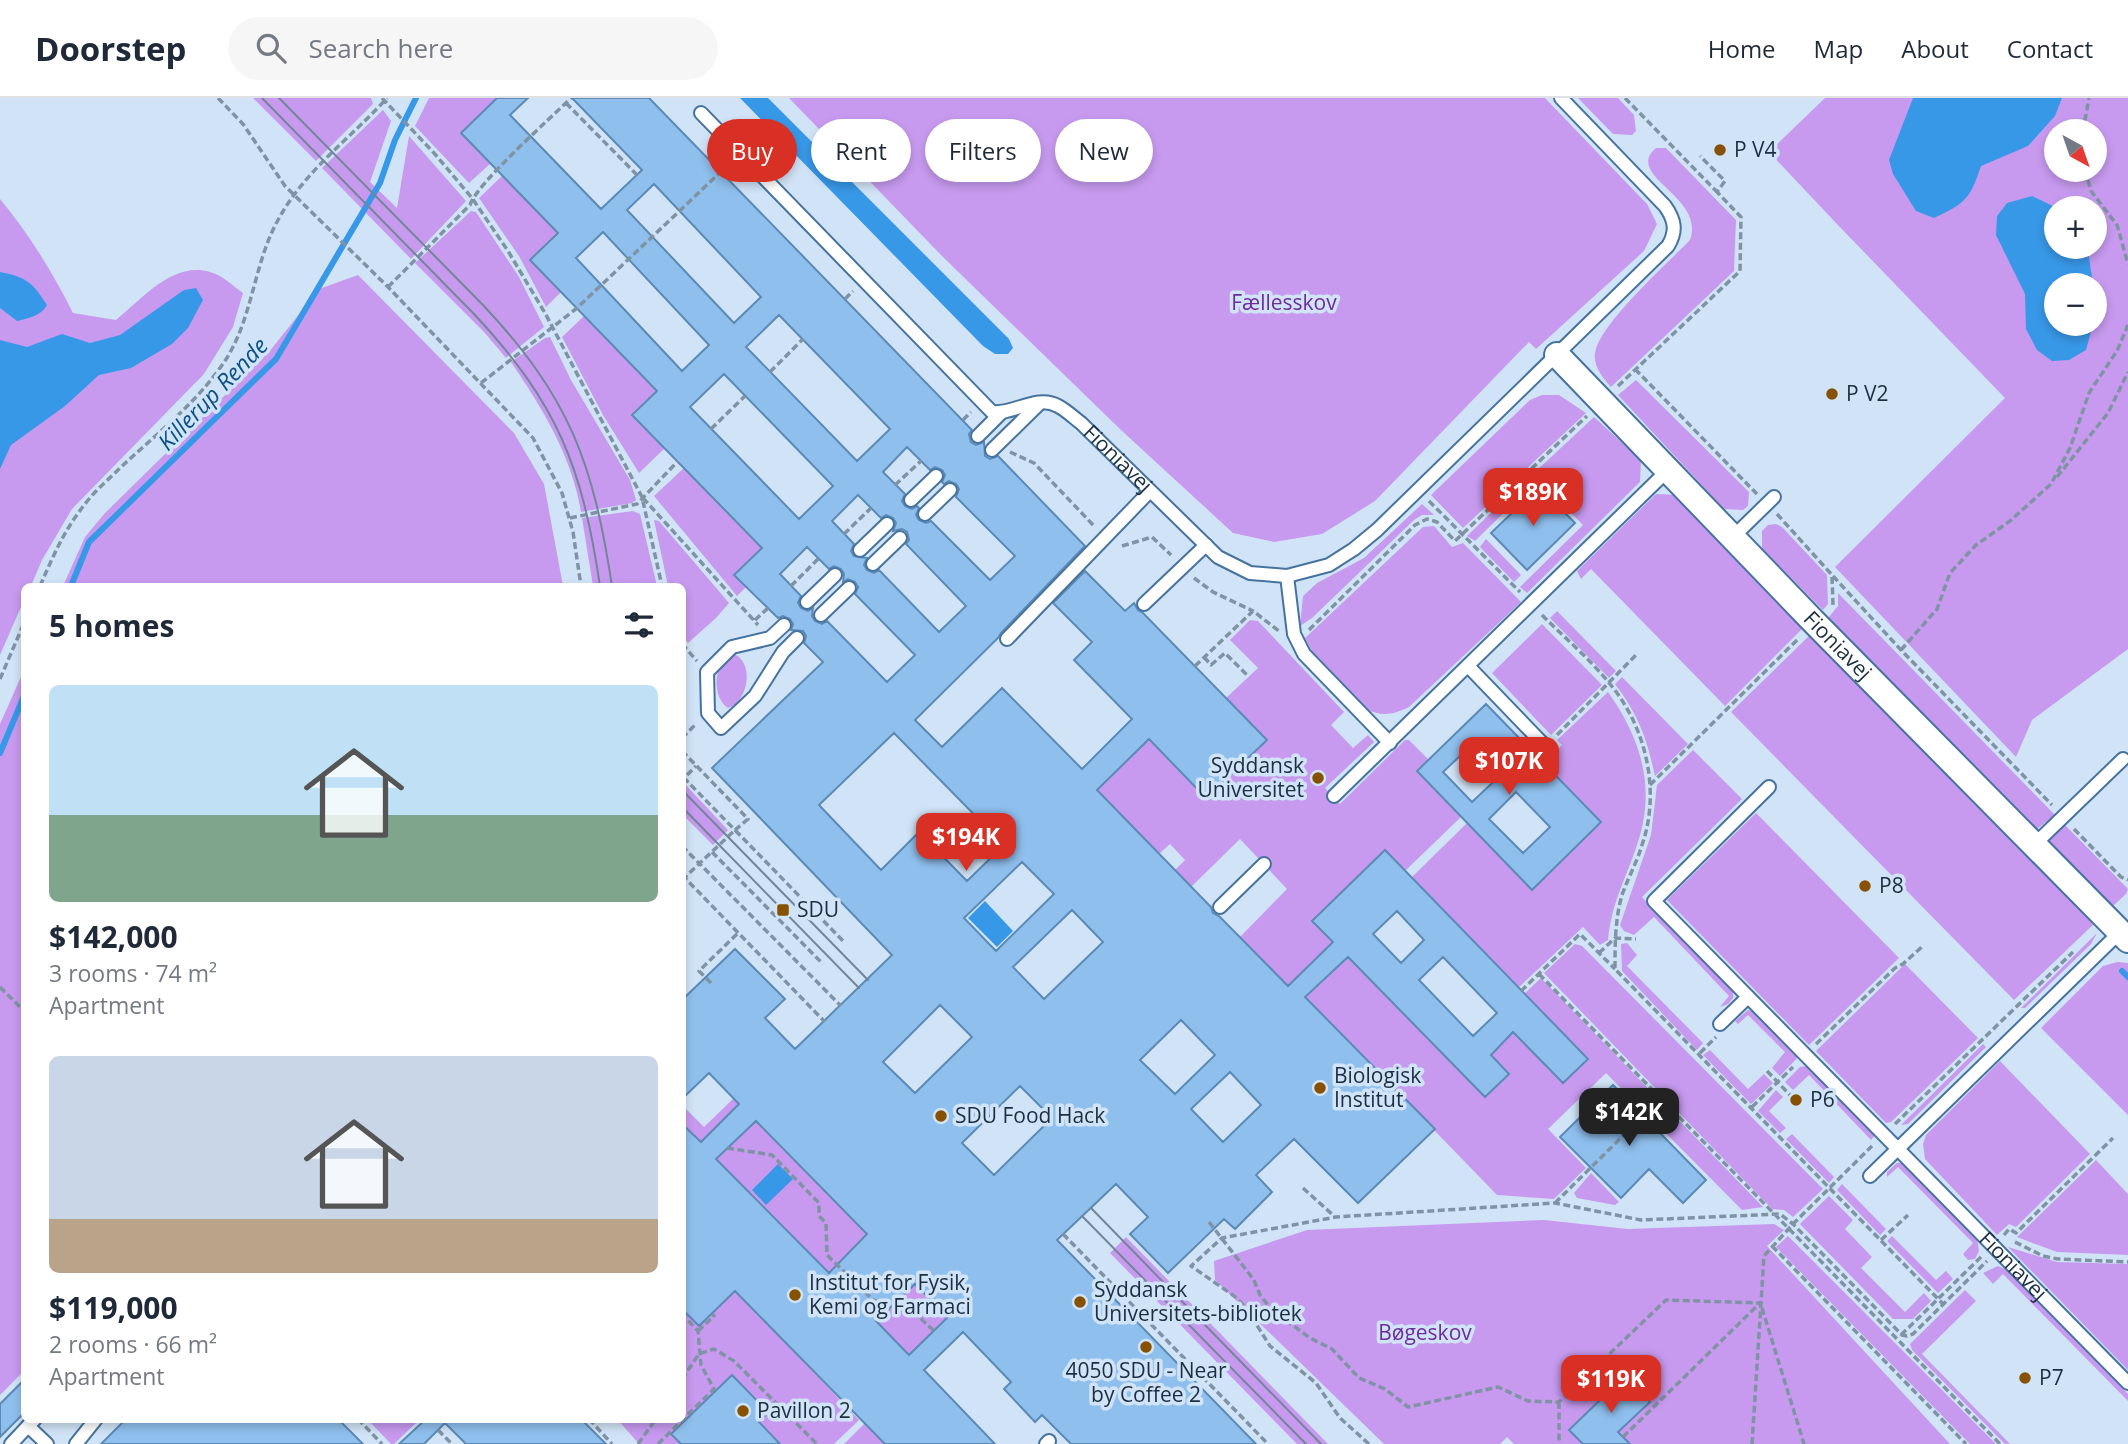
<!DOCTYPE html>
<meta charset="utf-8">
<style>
:root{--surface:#fff;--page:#f6f6f7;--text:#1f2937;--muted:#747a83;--line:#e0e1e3;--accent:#d93025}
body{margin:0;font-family:"Open Sans",sans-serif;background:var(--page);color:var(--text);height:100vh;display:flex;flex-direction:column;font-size:26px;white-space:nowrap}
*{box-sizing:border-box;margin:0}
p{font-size:23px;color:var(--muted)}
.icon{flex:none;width:38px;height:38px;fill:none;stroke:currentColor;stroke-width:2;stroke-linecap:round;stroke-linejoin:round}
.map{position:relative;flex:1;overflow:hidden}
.sheet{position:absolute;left:21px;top:485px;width:665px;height:840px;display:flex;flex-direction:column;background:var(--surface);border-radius:10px;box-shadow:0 4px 10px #0003}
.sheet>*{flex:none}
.banner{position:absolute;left:707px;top:21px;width:665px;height:63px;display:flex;gap:14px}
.needle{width:46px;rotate:140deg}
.fabs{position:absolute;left:2044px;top:21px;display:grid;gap:14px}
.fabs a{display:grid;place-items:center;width:63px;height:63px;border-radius:50%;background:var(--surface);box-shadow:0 4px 10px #0003;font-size:35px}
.price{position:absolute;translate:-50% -60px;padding:0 16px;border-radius:14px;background:var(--accent);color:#fff;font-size:23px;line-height:46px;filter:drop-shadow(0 2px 4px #0008)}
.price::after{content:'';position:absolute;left:50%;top:42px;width:21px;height:16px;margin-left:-10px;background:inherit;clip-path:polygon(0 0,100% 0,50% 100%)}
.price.on{background:#222;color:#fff}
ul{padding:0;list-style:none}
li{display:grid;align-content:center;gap:14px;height:371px;padding:0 28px}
li span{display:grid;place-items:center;height:217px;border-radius:10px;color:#555}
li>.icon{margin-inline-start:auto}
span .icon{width:126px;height:126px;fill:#fffc;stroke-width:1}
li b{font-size:30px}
h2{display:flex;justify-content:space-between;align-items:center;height:84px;padding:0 28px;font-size:30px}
.tag{padding:0 24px;border-radius:32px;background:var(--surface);box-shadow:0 4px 10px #0003;font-size:24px;line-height:63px}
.tag.on{background:var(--accent);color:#fff}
header{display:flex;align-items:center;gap:42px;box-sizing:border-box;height:98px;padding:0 35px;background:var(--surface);border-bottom:2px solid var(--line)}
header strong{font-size:33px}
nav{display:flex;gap:38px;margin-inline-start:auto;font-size:24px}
.search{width:490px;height:63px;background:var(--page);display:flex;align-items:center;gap:18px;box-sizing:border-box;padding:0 24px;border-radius:38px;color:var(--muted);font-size:26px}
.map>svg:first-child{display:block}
.green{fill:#c79aef;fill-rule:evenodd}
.water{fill:#3898e8}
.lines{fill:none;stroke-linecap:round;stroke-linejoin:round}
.stream{stroke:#3898e8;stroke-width:6}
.building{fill:#8fbfed;stroke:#5c8ab6;stroke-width:2;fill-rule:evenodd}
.service-casing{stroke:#46739e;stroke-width:16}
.minor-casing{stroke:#46739e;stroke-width:28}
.path{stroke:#8093a5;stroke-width:3.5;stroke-dasharray:7 3.5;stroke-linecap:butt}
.service{stroke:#fff;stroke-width:12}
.minor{stroke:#fff;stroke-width:24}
.tram{stroke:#738699;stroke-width:2}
.poi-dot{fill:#865100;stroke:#d1e4f7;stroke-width:2.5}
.labels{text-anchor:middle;stroke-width:7;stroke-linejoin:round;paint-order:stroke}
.poi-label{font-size:21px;fill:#1c2f41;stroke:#d1e4f7;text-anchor:start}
.park-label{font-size:21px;fill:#702b9e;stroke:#d1e4f7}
.street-label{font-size:21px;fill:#1c2f41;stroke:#d1e4f7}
.water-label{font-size:23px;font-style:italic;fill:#0c5185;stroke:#d1e4f7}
</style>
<header>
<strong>Doorstep</strong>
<div class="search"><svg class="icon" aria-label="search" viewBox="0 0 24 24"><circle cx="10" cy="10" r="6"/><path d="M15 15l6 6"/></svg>Search here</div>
<nav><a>Home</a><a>Map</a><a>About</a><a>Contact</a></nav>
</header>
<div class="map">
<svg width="2128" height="1346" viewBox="0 0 2128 1346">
<rect width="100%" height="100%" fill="#d1e4f7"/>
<path class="green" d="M253,0h118l2,6 -57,57z
M429,0h68l-35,36 28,30 -21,19 -54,-57z
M789,0h756l102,106 10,20 -13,27 -108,98 -7,-7 -154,159 -53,33 -48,8 -41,-9 -112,-103 -179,-174z
M1578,0h40l16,17 2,16 -4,4 -19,-1z
M1825,0h303v551l-96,71 -16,37 -181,-190 170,-169 -169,-175 -67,-71zM2056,33h39v39h-39zM2056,110h39v39h-39zM2056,187h39v39h-39z
M383,12l8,11 -21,61 27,26 12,-72 57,65 -55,58 -89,-91z
M1656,50h10l70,72 -2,51 -123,116c-8,-9 -18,-21 -16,-34 4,-29 74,-91 95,-113 16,-44 -67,-64 -34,-92z
M502,78l56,57 -28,27 31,32 -15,15 -27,-51 -40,-58z
M0,101c29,35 53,74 73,114l43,7c26,-21 57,-59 94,-48 12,3 23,14 33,21l-10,34 -29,47 -132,135 -30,51 -11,26h-7v14l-24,55z
M471,113l5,1 43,65 25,50 -38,31 -22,-26 -69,-69z
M358,177l156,158 30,51 19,102h-500l22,-49 20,-24 164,-161 50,-63z
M584,218l73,75 8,57 -26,25 -36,-58 -41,-78z
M550,239l21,43 59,100 6,20 -4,3 -51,9c-9,-56 -39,-104 -70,-150l34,-24z
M1636,282l113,112 -1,14 -5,4 -19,-1 -106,-114z
M1542,297h17l27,18 -123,115 -32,-33 99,-95z
M1594,319l47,43 -1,22 -113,111 -7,-6 63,-62 -50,-51z
M684,370l78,80 -28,27 12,12 -9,9 -83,-100z
M1528,379l6,6 -59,58 -8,-5z
M1656,396l22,1 127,131 -80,80 -134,-137 -10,10 -4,-8z
M1422,406l12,11h-12l-8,5 -102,98 -12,8 3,-30 14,-13 47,-25z
M633,413l7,3 17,72h-64l-11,-68z
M654,422l5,1 70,82 -13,15 -28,25 -5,-6 -1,-51h-14z
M1776,426l6,3 45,48 1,29 -5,6 -61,-61v-18l6,-6z
M1434,428l18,21 11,-4 58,59 -112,105c-14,7 -26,10 -41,3l-55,-56 -8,-16 118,-111z
M1486,441l35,36 -7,7 -34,-35z
M1838,495l217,222 -18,14 -209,-211 10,-12z
M1557,513l59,60 -7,7 -59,-60z
M1250,522l8,1 86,91 -13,13 22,23 15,-13 6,7 -49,46 15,16 65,-64h4l20,20 -12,12 44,45 -56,54 -92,50 20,21 -45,44 -48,-49 47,-48 -47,-50 -49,48 -16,-17 10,-10 -15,-16 -11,10 -62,-64 52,-51 57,59 60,-58 -40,-42 32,-30 -28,-28z
M1542,526l60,61 -51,50 -59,-62z
M1812,535l283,290 -81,77 -283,-288z
M734,556c21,9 14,48 -6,54 -17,-11 -15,-48 6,-54z
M24,572v701l-24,24v-671z
M1622,579l66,67 -33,32c-8,-37 -16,-60 -40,-92z
M1608,594c34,48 49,98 28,156 -12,35 -24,54 -28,92l-8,5 -17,-18 -65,61 -107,-110 56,-55 65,66 69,-66 -58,-60 19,-18 -5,-5z
M1693,652l49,49 -100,98 91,93v8l-5,6 -8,3 9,-11 -75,-79 -20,18 -10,-4 -4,-6 31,-90 6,-50z
M682,683l46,49 -15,15 -30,-30z
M1756,715l143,145 -90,87 -142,-145z
M2064,726l64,65 -2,5 -13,12 -65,-66z
M2097,835l-6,11 -66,64h-4z
M1627,845l10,12 -10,11 76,77 -6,7 -75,-79 -1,-27z
M1575,846l7,2 241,243 -30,28 -9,-7 -12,-1 -228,-236z
M1348,859l137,140 24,-23 -18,-19 22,-23 50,51 25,-23 -64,-66 17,-16 222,229 -21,3 -136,-137 -58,56 38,39 -32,31 -57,-4 -192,-198z
M2117,864l11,1v152l-87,-87 62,-62z
M1905,866l73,74 -87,84 -5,1 -70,-72z
M1748,912l6,1 44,46 -18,19 -8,-8 13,-16 -37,-37 -10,9 -3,-3z
M1983,946l3,3 -78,77 -7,1z
M1710,952l38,39 16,-15 9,9 -22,21 -48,-49z
M2000,963l90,93 -74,73 -7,-3 -12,11 -72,-76 -2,-15 3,-9z
M1807,968l68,69 -4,5 -62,-65 -16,15 -8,-8 15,-15z
M1776,992l7,7 -14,14 17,17 -6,5 -22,-22z
M734,1000l5,6 -38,38 -18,-18 -1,-19 22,22z
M756,1023l111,113 29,67 20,-17 32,33 -39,38 -192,-196z
M1792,1036l42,43 -5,6 -43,-44z
M2096,1062l32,34v61l-71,-3 -40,-15z
M1897,1065h5l75,75 2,13 -4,8 -7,1 -5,-6 10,-11 -75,-76 -11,10v-5z
M1591,1075l28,29 -4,3 -38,-7 -3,-5z
M1842,1086l44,45 -6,6 -43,-45z
M1829,1098l24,24 -8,9 27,28 -11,11 44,44 19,-19 7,8 -18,18h-20l-93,-95z
M1544,1122l84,9 146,-5 10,6 -17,16 183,198h-320l-12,-12 31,-30 -66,42h-69l-7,-7 -7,7h-116l-169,-164 -1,-19 93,-31z
M683,1138l176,184 -25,24h-54l-2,-2 -3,2h-136l-22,-25h65z
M1788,1138l208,208h-26l-194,-197z
M1892,1138l44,44 10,-9 7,8 -15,14 -51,-52z
M1126,1139l202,207h-31l-187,-191z
M2008,1149l49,15 71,2v106z
M1998,1168l9,4 121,124v7l-125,-127 -10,10 -10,-11z
M1965,1192l11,11 -54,53 88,90h-5l-93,-94 -2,-6z
M367,1321h53l-26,25h-3z
M865,1325l20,21h-41z"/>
<path class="water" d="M740,0h28l241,241 4,9 -5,6h-13l-12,-8z
M1913,0h149l-7,18 -27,30 -47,20c-11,33 -15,37 -47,52l-18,-7 -23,-37 -4,-14z
M2032,98l25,12 -1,39h30l2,3 5,35h-37v39h37l-7,26 -17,10 -17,1 -15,-11 -11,-21 -1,-35 -29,-59 1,-19 10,-13z
M0,174c27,5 33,11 47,33 -6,11 -18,13 -30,16l-17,-13z
M196,190l7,12 -15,28 -16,16 -41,24 -32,7 -34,31 -54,39 -11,24v-129l27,7 35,-13 28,9 30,-8 64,-45z
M985,803l28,30 -16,16 -29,-29z
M778,1066l15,15 -27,26 -14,-15z"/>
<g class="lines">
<path class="stream" d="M71,488l18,-44 187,-183 104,-176 15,-43 21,-42
M0,655l24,-57
M2122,873l6,6"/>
</g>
<path class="building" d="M497,0h31l-18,17 91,94 41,-39 -70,-72h77l323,332 -3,4 2,8 5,3 8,-3 1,14 5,3 8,-3 87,90 -84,87 -3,5 -83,82 27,27 60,-59 80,81 50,-50 -58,-59 18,-18 -39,-39 32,-32 40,40 9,-8 4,7 5,3 124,127 -61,58 -57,-59 -52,51 114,117 2,6 6,3 69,70 45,-44 -21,-21 73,-71 203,209 -25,24 -50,-51 -22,23 18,19 -24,23 -137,-140 -43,40 130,132 -77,74 -64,-64 -38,36 16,17 -37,37 -11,-10 -56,54 -38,-39 18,-17 -32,-33 -59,56 199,204h-185l-29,-29 -7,7 -31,-33 7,-7 -48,-50 -39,38 71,74h-110l-150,-153 -36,35 -17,-17v-185l19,18 38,-38 -30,-31 -27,26v-99l53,-51 50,50 -20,19 30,31 97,-94 -180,-187 111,-106 -19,-19 2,-7 -3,-5 -12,-1 2,-6 -3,-5 -7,-3 -5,2 -44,-43 28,-27 -130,-133 25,-24 -127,-131 28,-27 -97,-100zM654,86l107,113 -27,26 -107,-113zM603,134l106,113 -27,26 -106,-113zM779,217l111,114 -33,32 -111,-114zM724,276l109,112 -34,33 -109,-112zM907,349l23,23 5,-3 7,3 3,5 -3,7 2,2 5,-3 7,3 3,5 -3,8 59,59 -25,24 -59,-59 -5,2 -7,-3 -3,-5 3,-7 -2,-2 -5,3 -7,-3 -3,-5 3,-7 -22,-22zM858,397l23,23 5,-3 7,3 3,5 -3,8 9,-2 5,3 2,8 -3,4 60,62 -27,26 -60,-62 -5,3 -7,-3 -3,-5 3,-7 -13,-2 -3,-5 3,-7 -22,-23zM807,449l22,22 5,-3 7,3 3,5 -1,8 5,-3 7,3 3,5 -3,7 60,61 -28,27 -60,-61 -5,3 -7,-3 -3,-5 1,-8 -5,3 -7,-3 -3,-5 3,-7 -21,-22zM894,635l110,112 -37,36 -48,-49 -38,38 -62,-65zM1022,764l32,32 -58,57 -32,-33zM1072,812l31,32 -59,57 -31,-32zM1397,813l27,29 -23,23 -28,-29zM1443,859l54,56 -24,23 -54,-56zM940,907l32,32 -57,56 -32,-31zM1181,922l34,35 -40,39 -35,-34zM1230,974l31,33 -38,37 -32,-33zM1020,988l32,32 -58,57 -32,-32zM756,1023l111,113 -38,39 -113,-114zM915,1186l33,33 -39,38 -33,-34z
M1539,389l36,36 -48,47 -36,-37z
M1486,606l115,118 -69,68 -115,-119zM1478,641l29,30 -35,33 -29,-30zM1516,694l34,35 -27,26 -34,-34z
M1613,987l93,95 -23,23 -34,-34 -28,29 -61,-61z
M732,1277l36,37 -9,10 21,22h-99l-10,-10z
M1625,1278l25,26 -32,30 12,12h-47l-14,-14z
M24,1282v33l-24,24v-33z
M126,1321h212l25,25h-262z
M426,1321h155l25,25h-140l-21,-21 -21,21h-25z"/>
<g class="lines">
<defs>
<g id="service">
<path id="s1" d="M701,15l291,299c21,3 45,-18 66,-6 8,4 15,11 23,17l137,134 32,16 37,3 42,-11 25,-16 23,-19 291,-284c9,-15 7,-26 -3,-40l-104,-108"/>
<path d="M978,338l23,-23"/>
<path d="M992,352l47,-46"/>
<path d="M911,402l25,-24"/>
<path d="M925,416l25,-24"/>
<path d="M1733,439l41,-40"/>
<path d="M860,452l27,-26"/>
<path d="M873,466l27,-26"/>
<path d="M1287,478l7,58 10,20 86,89"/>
<path d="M807,504l28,-27"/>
<path d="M1144,506l62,-59"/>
<path d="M821,517l28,-27"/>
<path d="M784,527l-14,13 -38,9 -25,25 1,41 13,15 34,-32 28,-44 14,-14"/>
<path d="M1007,541l143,-148"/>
<path d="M1468,568l77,80"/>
<path id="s2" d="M1769,689l-115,114 474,482"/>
<path d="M1334,698l334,-326"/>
<path d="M2034,747l89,-86"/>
<path d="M1220,809l44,-43"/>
<path d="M1720,926l28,-27"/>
<path d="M1870,1078l250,-244"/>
<path d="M35,1321l-7,7 19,18"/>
<path d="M11,1346l17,-18"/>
<path d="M76,1346l20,-25"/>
<path d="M1046,1346l3,-3"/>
</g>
<g id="minor">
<path id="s3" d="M1557,257l257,267 314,318"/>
</g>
</defs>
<use href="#service" class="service-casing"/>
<use href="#minor" class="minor-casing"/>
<path class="path" d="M218,0l25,26 42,62 103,101 145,151 29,55 11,39 8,54
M382,0l52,55 38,45 36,53 37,62 97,184 20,89
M1625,0l92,94
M566,5l71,72
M2083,33l6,-33
M2085,72l6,21 26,34 11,39
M388,189l82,-82c7,-22 81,-87 101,-107
M845,201l8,-8
M1635,271l122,125
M770,274l33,-33
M481,285l96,-75 151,-143
M1618,288l122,-115 1,-54 -24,-25 8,-11 -25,-25
M963,322l8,-8
M711,331l34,-33
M1010,354l24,11 61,64
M2057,379l51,-64 20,-41
M895,387l26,-24
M643,400l115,127
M1429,403l91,91
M1777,416l55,61 1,30 -2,2
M570,420l67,-14 41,-43
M844,436l27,-26
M1122,448l30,-9 19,18
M1833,478l68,74 151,155
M1194,480l19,14 40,19
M40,488c15,-34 25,-58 49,-87 9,-11 20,-20 30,-30 34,-32 74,-63 101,-101 33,-44 32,-101 58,-148 27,-50 72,-81 109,-122
M791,488l28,-28
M1542,517c23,23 48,44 68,69 36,43 51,107 32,161 -5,17 -14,33 -20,50 -7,24 -7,50 -7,74l328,335
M755,522l13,-12
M1309,532l106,-105 12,-6 10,3 18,19 132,-125
M682,546l15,17
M1901,552l36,-41 13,-36 26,-28 34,-24 41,-37 19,-36 19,-55 28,-42 11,-26
M1204,559l7,8 14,-12 23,23
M1195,568l58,-55 26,20
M0,581l24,-56
M1557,637l80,-81
M682,640l14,-14
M682,653l66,68 -13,11 -51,-52 12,-12
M1650,687l148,-146
M2074,731l47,48 7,3
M682,748l159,160
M712,754l111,112
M682,777l143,147
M682,782l53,-50 110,113
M1599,855l16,-15 21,1
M1539,876l461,470
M711,885l-12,-12 39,-38
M0,889l24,24
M1521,893l59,-57 35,35
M1816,946l79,-76 8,-4 21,-19
M1700,955l16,-16
M1767,973l23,24
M1752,1009l41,-40
M1895,1026l178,-172
M727,1050l45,7 47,48v13l7,7 1,32 46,45 45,16 16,15
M1303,1090l31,28
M1555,1105l87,-86
M1209,1124l45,58 6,15 12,15 38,28 22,11 27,29 26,11 23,18 90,-20 30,14 31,1 107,-102 94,3
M1063,1136l205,210
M2004,1137l5,-6 7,4 97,-95
M1881,1142l27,-25
M2015,1144l28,14 15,3 70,3
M1772,1148l194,198
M1762,1210l42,136
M698,1233l16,-15 -2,-2
M1901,1237l80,-78
M682,1281l17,-25 15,-5 20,12 83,83
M1559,1304v42
M358,1321l24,25
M589,1321l23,25
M438,1332l14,14
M1623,1339l136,-133
M638,1346l18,-25
M658,1346l56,-55 -13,-24 -3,-34 -16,-17
M1369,1346l-29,-26 -24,-35 -46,-37 -24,-38 -9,-10 -46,-32 31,-28 114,-21 219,-14 86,17 139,-6 13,10 109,111 5,1 6,-2 74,-73
M1752,1346l12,-188 29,-32 79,-78"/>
<use href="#service" class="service"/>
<use href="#minor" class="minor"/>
<path class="tram" d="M262,0l212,216c84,90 108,152 126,272
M279,0l204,207c87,93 110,157 129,281
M682,692l186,190
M682,709l177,181
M1091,1110l230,236
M1082,1118l224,228"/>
</g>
<g class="poi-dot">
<circle cx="1720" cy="52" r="7"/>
<circle cx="1832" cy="296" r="7"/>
<circle cx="1318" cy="680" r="7"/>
<circle cx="1865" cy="788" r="7"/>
<rect x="776" y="805" width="14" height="14" rx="3.5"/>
<circle cx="1320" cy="990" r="7"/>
<circle cx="1796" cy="1002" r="7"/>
<circle cx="941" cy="1018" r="7"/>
<circle cx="795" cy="1197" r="7"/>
<circle cx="1080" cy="1204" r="7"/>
<circle cx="1146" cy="1249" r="7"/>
<circle cx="2025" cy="1280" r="7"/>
<circle cx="743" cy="1313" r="7"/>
</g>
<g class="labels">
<g class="poi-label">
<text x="1734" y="59">P V4</text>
<text x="1846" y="303">P V2</text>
<text x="1304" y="675" text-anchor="end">Syddansk<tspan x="1304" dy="24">Universitet</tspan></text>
<text x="1879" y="795">P8</text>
<text x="797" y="819">SDU</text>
<text x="1334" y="985">Biologisk<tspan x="1334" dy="24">Institut</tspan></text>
<text x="1810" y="1009">P6</text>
<text x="955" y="1025">SDU Food Hack</text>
<text x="809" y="1192">Institut for Fysik,<tspan x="809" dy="24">Kemi og Farmaci</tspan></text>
<text x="1094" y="1199">Syddansk<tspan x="1094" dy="24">Universitets-bibliotek</tspan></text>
<text x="1146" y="1280" text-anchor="middle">4050 SDU - Near<tspan x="1146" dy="24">by Coffee 2</tspan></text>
<text x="2039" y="1287">P7</text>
<text x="757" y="1320">Pavillon 2</text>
</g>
<g class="park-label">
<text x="1284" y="212">Fællesskov</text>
<text x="1425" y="1242">Bøgeskov</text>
</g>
<g class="street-label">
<text dy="7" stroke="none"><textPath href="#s1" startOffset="565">Fioniavej</textPath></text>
<text dy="7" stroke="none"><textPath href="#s3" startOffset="404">Fioniavej</textPath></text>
<text dy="7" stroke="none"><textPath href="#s2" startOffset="674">Fioniavej</textPath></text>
</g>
<g class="water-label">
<text transform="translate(213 296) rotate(-46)" y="8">Killerup Rende</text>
</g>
</g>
</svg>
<div class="fabs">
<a><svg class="needle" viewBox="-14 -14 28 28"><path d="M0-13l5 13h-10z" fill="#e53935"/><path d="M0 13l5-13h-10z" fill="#747a83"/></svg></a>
<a>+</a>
<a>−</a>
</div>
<b class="price" style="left:1533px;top:430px">$189K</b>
<b class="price" style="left:1509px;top:699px">$107K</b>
<b class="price" style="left:966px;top:775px">$194K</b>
<b class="price on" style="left:1629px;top:1050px">$142K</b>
<b class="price" style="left:1611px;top:1317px">$119K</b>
<div class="banner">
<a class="tag on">Buy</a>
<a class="tag">Rent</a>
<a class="tag">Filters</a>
<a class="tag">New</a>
</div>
<section class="sheet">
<h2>5 homes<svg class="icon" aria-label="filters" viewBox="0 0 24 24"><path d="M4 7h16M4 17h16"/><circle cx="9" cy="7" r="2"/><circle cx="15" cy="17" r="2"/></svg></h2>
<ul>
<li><span style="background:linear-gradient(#bfe0f5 60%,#7fa58c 0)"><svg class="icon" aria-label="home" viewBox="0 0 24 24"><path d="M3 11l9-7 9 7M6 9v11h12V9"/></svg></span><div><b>$142,000</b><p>3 rooms · 74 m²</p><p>Apartment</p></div></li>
<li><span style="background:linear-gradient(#c9d6e8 75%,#b9a48a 0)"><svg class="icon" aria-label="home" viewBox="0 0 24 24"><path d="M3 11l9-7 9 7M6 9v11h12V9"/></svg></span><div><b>$119,000</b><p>2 rooms · 66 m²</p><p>Apartment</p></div></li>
</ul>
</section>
</div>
